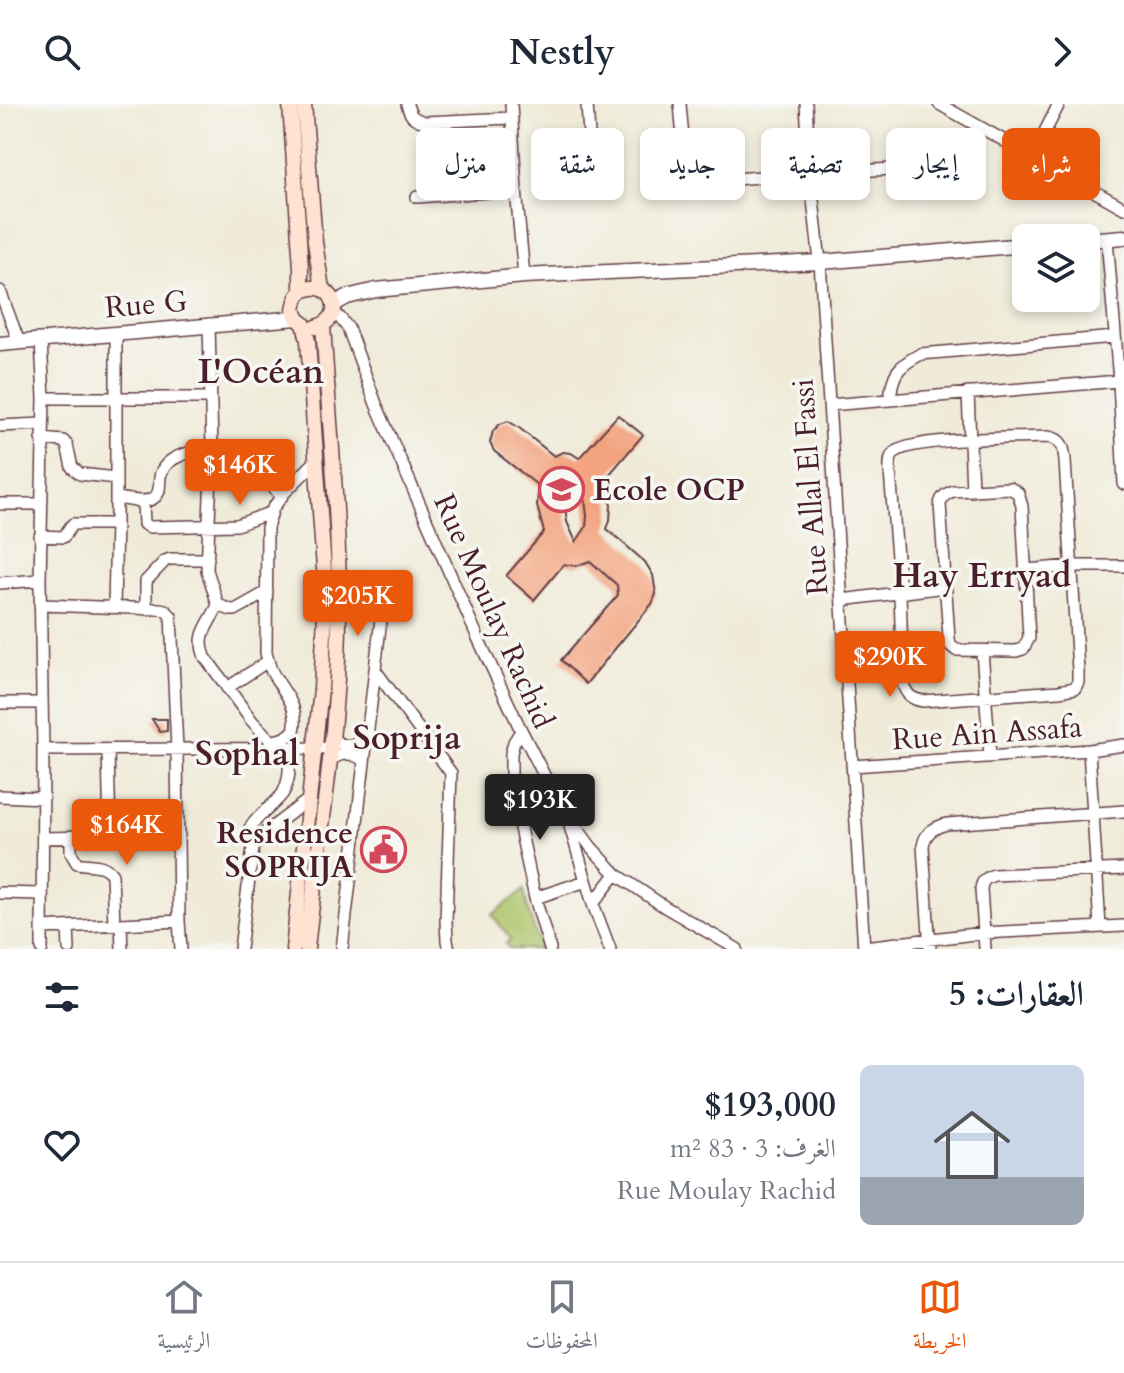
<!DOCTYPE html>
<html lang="ar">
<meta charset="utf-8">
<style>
:root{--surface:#fff;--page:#f6f6f7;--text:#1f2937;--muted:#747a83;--line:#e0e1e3;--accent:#ea580c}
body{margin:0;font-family:Cardo,Amiri,serif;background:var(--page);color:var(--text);direction:rtl;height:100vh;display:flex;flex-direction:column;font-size:30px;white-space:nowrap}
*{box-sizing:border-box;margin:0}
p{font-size:26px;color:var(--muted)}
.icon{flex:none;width:44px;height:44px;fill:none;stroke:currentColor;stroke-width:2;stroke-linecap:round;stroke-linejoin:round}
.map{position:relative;height:845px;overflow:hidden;direction:ltr}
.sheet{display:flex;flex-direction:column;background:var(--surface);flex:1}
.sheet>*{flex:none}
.banner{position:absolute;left:24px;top:24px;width:1076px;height:72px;direction:rtl;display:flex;gap:16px}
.controls{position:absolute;left:1012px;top:120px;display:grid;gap:16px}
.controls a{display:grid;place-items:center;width:88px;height:88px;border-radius:12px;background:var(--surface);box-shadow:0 4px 12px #0003;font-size:40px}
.price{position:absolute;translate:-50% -68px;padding:0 18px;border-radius:8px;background:var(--accent);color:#fff;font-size:26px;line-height:52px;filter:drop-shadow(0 2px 4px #0008)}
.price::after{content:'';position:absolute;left:50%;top:48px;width:24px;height:18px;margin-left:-12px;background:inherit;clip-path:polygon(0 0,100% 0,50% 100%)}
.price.active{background:#222;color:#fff}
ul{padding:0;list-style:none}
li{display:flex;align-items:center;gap:24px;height:200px;padding:0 40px}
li+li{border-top:2px solid var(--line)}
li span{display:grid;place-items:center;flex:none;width:224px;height:160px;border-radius:12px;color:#555}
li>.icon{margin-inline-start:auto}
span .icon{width:96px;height:96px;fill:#fffc;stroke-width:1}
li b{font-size:34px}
h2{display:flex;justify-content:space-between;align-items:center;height:96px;padding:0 40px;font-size:34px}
.pill{padding:0 28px;border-radius:12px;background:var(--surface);box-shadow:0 4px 12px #0003;font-size:28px;line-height:72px}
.pill.active{background:var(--accent);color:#fff}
header{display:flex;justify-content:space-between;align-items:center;height:104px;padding:0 40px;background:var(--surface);font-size:36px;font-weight:600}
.menu{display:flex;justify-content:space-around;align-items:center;height:112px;border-top:2px solid var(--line);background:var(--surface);font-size:22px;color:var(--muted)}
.menu a{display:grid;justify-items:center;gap:4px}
.menu .active{color:var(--accent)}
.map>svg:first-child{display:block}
.green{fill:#adc469;stroke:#7c724a;stroke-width:2}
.building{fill:#f3a37e;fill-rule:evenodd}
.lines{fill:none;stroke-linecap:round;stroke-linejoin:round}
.minor-casing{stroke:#633e45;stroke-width:14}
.tertiary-casing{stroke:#633e45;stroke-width:17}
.secondary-casing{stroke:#633e45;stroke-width:17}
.minor{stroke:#fff;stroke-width:11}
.tertiary{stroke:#fff;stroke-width:14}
.secondary{stroke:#fee3d2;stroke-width:14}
.labels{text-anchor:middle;stroke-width:7;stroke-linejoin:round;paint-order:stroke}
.street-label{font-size:30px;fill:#4a1f2b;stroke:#f6f6f2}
.poi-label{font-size:30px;font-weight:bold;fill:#4a1f2b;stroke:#f6f6f2;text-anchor:start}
.quarter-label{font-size:34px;font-weight:bold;fill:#4a1f2b;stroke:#f6f6f2}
</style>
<header><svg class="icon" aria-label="forward" viewBox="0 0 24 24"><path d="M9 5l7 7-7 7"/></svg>Nestly<svg class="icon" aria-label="search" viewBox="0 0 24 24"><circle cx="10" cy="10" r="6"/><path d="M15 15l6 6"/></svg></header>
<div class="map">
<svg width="1124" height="845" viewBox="0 0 1124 845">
<rect width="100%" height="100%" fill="#f6f6f2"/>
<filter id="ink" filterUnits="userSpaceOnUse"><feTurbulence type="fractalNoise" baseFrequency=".0125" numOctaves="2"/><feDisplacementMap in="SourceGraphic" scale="16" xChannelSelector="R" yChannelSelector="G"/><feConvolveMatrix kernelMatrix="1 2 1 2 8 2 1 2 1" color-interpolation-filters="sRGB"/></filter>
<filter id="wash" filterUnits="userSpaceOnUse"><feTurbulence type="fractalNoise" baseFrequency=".006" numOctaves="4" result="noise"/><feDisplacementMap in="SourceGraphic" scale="32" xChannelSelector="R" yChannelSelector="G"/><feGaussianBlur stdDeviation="1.8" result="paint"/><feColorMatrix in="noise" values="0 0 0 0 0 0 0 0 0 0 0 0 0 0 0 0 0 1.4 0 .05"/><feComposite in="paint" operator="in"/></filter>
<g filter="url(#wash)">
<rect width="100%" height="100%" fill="#f0ebd8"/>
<path class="green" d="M524,786l5,23 12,36h-31l-4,-5 5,-5 -19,-24z"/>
<g id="blocks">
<path class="building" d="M618,311l25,20 -40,47 8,23 -1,15 -3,9 38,33 8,13 3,19 -4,10 -66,80 -25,-24 57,-65 -1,-10 -27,-24 -14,5 -12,-2 -30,36 -28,-24 38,-44 -7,-26 1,-12 3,-6 -47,-37 -4,-8 3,-12 7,-7 8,-3 10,6 36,29 9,-4 8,1 8,5zM573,369l11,18 3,25 -1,11 -10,15 -9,-20 -2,-15v-14z
M152,615h15v12l-7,1z"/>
</g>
</g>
<g filter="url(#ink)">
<use href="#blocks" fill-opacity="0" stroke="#633e45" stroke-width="2"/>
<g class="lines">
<defs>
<path id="minor" d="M407,0c3,12 6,15 18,18l86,-4
M511,0l5,86 8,86
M587,0l5,77
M680,0l6,68 4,6 7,4 113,-9 106,-5
M806,0l4,69 10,89 44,687
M939,0l185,104
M1032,53l27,-53
M417,93l99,-7
M1107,135l12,142 5,103
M0,187l19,51
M333,211l7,3 8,10 28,76 102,234 41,88 29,57 19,31 24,33 25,27 49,33 72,42
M209,220l3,125 -5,121 11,35c-9,21 -22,29 -13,52l47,64 25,26
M41,237l3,57 -4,182 3,170 -1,199
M968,289l4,98
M44,294h167
M890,296c2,-27 8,-34 31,-46l194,-17
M829,301l290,-24
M0,322l42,-2
M1048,333c15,2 16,11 17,24l13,209v12l-3,6 -16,3 -136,10c-12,-2 -16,-6 -20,-17l-3,-91 -10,-121c0,-6 -1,-13 3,-18 14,-17 130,-16 155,-17z
M42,335l21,2 4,4 5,22 8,7 36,4
M211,360c6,-2 12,-6 19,-7 22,-3 39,25 51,40
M1010,384l8,5 4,13 7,132 -6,11 -7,2 -60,-1 -6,-5 -1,-7 -9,-134c2,-8 6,-10 13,-13z
M116,394c11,1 30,7 39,-1 7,-6 3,-16 6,-24 7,-19 35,-22 51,-24
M143,397l1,23 6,3 87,-2 35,-13
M0,400h41
M40,432l23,1c5,-4 5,-9 10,-13h43
M1026,466l46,-4h52
M0,479l40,-3
M842,496l103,-13
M40,501l120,4 5,1 6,6 6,133 2,172 -137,7
M218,501l13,5h4l32,-18
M114,503l2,-83v-191
M146,505v-28l19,-20 5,-2h38
M982,547l8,105
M375,566l76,103 -5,148 1,20 2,8
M227,584l41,-27
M0,599h41
M521,627l-7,11 -3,11v33l24,112 15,51
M333,635c10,9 26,9 34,-4
M270,638l15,-4 9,-7c6,-25 -11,-39 -22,-59 -3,-6 -4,-13 -6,-19l1,-125 6,-20 12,-16 31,-31
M43,646l289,-2
M108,646l2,86
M1089,646l11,177
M331,656c11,-9 22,-8 33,1
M852,662l237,-16 35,-5
M0,692l42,2
M569,719l24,81 17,45
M71,732v17l6,10c13,3 27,-1 35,12l2,49
M43,734l136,-3
M255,740c-1,-2 -5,-10 -6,-12 -1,-9 28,-29 34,-39 8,-14 6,-31 7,-46
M0,789l41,1
M535,794l51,-17
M593,800l23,-30
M179,817l2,28
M121,820l1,25
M68,823l1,22
M864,843l119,-14 141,-7
M240,845l13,-101 9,-13 47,-36
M342,845l43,-364
M930,845l-7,-103c2,-14 12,-19 24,-22l177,-13
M985,845l-4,-60c1,-9 5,-11 13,-14l130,-6"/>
<path id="tertiary" d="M1086,136l38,-3
M334,200l13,-7 29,-7 148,-14 296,-14 206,-17
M0,240l297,-26"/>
<path id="secondary" d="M290,0l11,164v24l-4,5 -3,12 3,9 7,6 4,17 18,257 -5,91 -28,260
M304,0l11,138 7,47
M301,188c30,-18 49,26 15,35
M307,845c10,-97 27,-193 31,-290 5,-111 -8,-223 -15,-334"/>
</defs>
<use href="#minor" class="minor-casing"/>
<use href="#tertiary" class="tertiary-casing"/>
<use href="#secondary" class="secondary-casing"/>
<use href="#minor" class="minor"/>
<use href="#tertiary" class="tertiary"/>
<use href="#secondary" class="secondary"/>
</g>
</g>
<defs>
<symbol id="school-ring" viewBox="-11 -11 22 22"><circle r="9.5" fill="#f6f6f2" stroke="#d1495b" stroke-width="1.5"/><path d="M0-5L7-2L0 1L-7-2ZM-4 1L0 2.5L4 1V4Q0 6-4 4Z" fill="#d1495b"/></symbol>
<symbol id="civic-ring" viewBox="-11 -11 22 22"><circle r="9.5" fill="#f6f6f2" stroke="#d1495b" stroke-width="1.5"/><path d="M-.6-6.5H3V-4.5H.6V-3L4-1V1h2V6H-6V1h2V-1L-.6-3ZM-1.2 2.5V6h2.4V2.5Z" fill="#d1495b"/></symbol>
</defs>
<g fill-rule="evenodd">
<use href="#school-ring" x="536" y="360" width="51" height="51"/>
<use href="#civic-ring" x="358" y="720" width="51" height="51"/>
</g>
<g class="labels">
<g class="street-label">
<text transform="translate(146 200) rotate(-5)" y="10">Rue G</text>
<text transform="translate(810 383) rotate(-94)" y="10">Rue Allal El Fassi</text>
<text transform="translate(494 507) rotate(66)" y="10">Rue Moulay Rachid</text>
<text transform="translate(987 629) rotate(-4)" y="10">Rue Ain Assafa</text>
</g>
<g class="poi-label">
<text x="593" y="396">Ecole OCP</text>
<text x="353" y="739" text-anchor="end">Residence<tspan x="353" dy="34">SOPRIJA</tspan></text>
</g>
<g class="quarter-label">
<text x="261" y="279">L'Océan</text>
<text x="982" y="483">Hay Erryad</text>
<text x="407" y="645">Soprija</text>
<text x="247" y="661">Sophal</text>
</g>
</g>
</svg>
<div class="controls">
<a><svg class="icon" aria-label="layers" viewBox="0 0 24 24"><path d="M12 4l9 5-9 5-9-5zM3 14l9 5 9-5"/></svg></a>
</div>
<b class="price" style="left:240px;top:403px">$146K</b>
<b class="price" style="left:358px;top:534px">$205K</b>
<b class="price" style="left:890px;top:595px">$290K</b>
<b class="price active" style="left:540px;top:738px">$193K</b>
<b class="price" style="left:127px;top:763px">$164K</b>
<div class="banner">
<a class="pill active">شراء</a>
<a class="pill">إيجار</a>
<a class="pill">تصفية</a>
<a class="pill">جديد</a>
<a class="pill">شقة</a>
<a class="pill">منزل</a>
</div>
</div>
<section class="sheet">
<h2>العقارات: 5<svg class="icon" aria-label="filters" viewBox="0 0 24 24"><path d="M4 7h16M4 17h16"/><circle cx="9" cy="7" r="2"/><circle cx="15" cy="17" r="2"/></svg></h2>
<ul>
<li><span style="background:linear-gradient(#c9d6e8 70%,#9aa5b1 0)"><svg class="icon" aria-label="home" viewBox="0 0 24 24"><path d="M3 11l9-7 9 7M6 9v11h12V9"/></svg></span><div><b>$193,000</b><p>الغرف: 3 · 83 m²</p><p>Rue Moulay Rachid</p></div><svg class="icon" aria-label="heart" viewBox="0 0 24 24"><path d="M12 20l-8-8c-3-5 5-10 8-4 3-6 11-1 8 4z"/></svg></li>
</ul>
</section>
<nav class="menu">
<a class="active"><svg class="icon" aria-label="map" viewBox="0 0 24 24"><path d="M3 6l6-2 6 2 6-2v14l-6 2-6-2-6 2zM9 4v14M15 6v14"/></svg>الخريطة</a>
<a><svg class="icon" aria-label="saved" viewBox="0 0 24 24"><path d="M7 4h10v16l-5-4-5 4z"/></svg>المحفوظات</a>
<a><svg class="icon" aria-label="home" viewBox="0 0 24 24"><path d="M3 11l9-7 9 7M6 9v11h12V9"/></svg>الرئيسية</a>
</nav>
